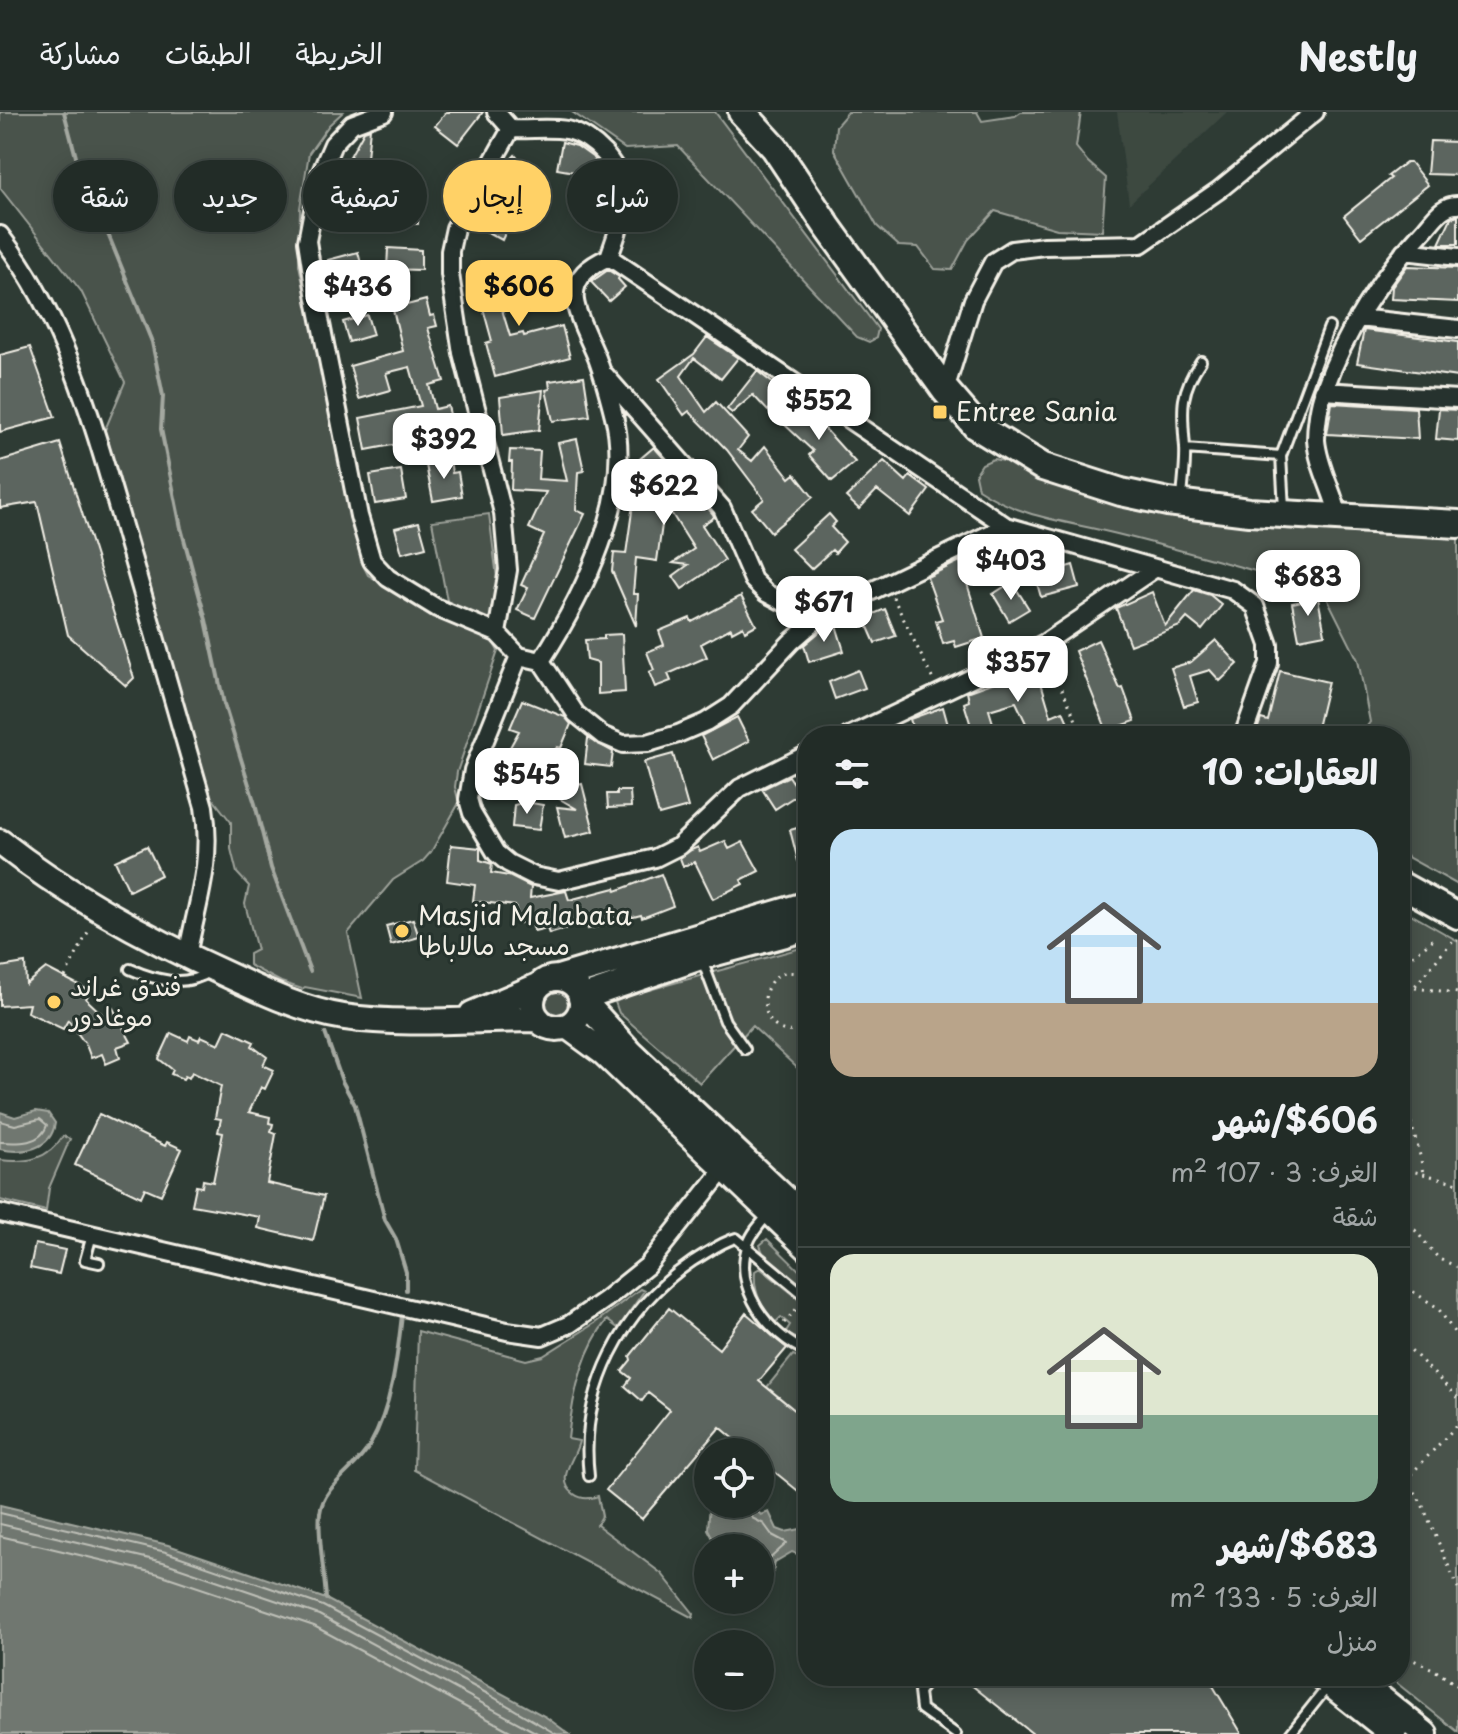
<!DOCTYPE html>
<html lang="ar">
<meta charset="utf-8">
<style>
:root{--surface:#222c27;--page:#2e3833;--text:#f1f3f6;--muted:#a2a7a7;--line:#3f4844;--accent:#ffd166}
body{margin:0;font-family:"Playpen Sans","Playpen Sans Arabic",sans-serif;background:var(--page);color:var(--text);direction:rtl;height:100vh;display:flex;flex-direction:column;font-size:30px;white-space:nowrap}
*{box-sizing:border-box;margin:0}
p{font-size:26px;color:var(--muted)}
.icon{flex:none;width:44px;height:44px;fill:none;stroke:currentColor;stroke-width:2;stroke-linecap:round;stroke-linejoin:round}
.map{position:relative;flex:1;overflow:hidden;direction:ltr}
.side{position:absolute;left:798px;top:614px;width:612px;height:960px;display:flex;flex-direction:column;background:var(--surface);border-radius:32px;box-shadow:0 4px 20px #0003,0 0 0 2px var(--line);direction:rtl}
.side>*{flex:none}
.top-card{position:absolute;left:24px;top:48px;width:654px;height:72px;direction:rtl;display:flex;gap:16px}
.controls{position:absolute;left:694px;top:1326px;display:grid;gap:16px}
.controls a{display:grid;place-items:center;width:80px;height:80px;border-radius:50%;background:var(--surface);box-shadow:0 4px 20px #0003,0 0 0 2px var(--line);font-size:40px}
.price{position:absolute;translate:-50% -68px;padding:0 18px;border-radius:16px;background:#fff;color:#222;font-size:26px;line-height:52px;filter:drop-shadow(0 2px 4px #0008)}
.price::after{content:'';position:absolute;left:50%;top:48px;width:24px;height:18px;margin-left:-12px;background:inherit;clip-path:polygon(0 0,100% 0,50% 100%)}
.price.active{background:var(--accent);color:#111}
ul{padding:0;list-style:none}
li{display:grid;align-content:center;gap:16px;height:424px;padding:0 32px}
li+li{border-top:2px solid var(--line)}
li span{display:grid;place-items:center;height:248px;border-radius:24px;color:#555}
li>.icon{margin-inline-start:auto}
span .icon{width:144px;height:144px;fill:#fffc;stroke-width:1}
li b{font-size:34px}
h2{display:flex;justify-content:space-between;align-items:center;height:96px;padding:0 32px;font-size:34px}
.chip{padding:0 28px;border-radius:36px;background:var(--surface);box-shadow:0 4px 20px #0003,0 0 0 2px var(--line);font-size:28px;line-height:72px}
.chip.active{background:var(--accent);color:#111}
header{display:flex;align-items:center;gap:48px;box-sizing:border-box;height:112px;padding:0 40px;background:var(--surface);border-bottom:2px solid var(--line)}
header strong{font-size:38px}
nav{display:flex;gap:44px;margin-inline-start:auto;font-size:28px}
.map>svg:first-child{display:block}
.built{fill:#3c4841}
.green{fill:#48524c;stroke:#9ea29a;stroke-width:2}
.water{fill:#6f7770;stroke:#a4a8a0;stroke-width:2}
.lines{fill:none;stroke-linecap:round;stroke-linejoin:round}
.shore{stroke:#bfc0b8;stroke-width:2}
.stream{stroke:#a4a8a0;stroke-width:4}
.building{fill:#5c655e;stroke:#f4f1e8;stroke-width:2}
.lane-casing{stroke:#f4f1e8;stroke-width:14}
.street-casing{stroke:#f4f1e8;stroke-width:22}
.secondary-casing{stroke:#f4f1e8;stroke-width:30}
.primary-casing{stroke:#f4f1e8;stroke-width:32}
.path{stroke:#f4f1e8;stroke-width:3;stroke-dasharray:2 6;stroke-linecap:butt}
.lane{stroke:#26332d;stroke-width:8}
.street{stroke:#26332d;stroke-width:16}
.secondary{stroke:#26332d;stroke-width:24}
.primary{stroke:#26332d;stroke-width:26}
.poi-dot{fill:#ffd166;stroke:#26332d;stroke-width:3}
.labels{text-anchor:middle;stroke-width:6;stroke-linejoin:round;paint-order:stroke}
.poi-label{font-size:26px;fill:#f4f1e8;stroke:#26332d;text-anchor:start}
</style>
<header>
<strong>Nestly</strong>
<nav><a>الخريطة</a><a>الطبقات</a><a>مشاركة</a></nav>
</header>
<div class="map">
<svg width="1458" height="1622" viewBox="0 0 1458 1622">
<rect width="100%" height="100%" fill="#2e3b34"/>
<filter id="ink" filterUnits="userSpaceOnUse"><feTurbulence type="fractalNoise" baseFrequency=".0125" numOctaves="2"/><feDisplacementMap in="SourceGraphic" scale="16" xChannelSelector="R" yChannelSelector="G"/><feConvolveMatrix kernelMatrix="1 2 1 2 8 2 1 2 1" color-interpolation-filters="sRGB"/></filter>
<g filter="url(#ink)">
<path class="built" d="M1117,0h110l-98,92z"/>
<path class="green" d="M0,0h343l-14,13 -20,28 -9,55 -1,57 62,296 7,14 74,42 6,-11 -16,-85 57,-7 10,80 -17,42 11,6 5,9 -41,121 -2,15 4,16 -28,49 -8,9 -30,19 -45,53 14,65 -57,-11 -3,2 -21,-7 -32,-17v-11l8,-4 -12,-46 4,-18 -12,-13 -6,-24v-27l-25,-32 -104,-353 23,-55 -44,-91 -81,-103z
M572,0h143l163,217 -2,9 -7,4 -12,-5 -179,-191 -53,3z
M848,0h129l5,9 33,-5 6,-4h60l-5,35 12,15 18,16 -4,53 -45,-2 -62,-18 -27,29 -16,30 -17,-1 -17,-22 -19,-1 -22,-20 -43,-76 2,-24z
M993,347l17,3 23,10 215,48 210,17v348l-58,-32v-117h-40l10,-14 -12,-62 -35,-70c-68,-19 -137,-39 -206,-56 -50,-13 -94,-15 -139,-45l-3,-14 7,-11z
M1400,796l58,33v791l-70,-56h12z
M808,834v132l-56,-52 -52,57 -81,-70 -4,-11 12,-6z
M541 891a16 16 0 1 1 32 0a16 16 0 1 1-32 0Z
M63,1024l7,3 -21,49 -3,23 -46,-11v-40c26,3 48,0 63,-24z
M767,1127l39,38 -6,8 -35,-27 -5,-13z
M760,1156l48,38v38l-23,-11 5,-8 -9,-8 -6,6c-14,-15 -22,-31 -20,-52z
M640,1177l4,2 -26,37 -11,-8c-26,32 -35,79 -39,119l11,2c-3,17 -25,38 -5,53 8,6 16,5 24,2l4,20 -5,9 65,49 32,40 -1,4 -279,-148 4,-139 108,29 17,-4 52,-33z
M793,1243l15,6v60l-41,-34z"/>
<path class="water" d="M36,999l12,2 7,10c-4,27 -32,31 -55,26v-37l15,5z
M710,1392h46v6l5,5 8,-3 8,17 8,3 21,-4 2,25 -8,2 -8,-3 -17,10 -2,10 -7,1 -3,-4v-9l-3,1v-13h-42l-10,-19z
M0,1393l168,40 158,54 220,118 23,17h-569z"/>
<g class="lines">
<path class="shore" d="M0,1009l15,4 25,-6 7,6c-6,20 -30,18 -47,17
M749,1392l3,14 12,6 8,11 15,8 -21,19h-6
M0,1401l166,39 157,54 165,88 68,40
M0,1412l163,38 156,53 220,119
M0,1424l159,38 155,52 202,108"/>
<path class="stream" d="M64,0l23,86 21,36 44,108 11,54 -2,33 20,99 25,92 18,84 31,100 16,64 39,103
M325,921l17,48 13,24 30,115 11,19 10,33v18
M326,1487c-1,-22 -9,-67 -6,-86 4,-29 37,-44 50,-68 22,-39 27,-86 32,-130"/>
</g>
<path class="building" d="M446,0h37l-25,32 -23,-18z
M370,17l-4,37 -5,-3 -3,31 5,1 -1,16 -27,-3 4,-39h4l21,-38z
M1430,29l28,1v33l-31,-1z
M562,30l15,4 18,13 -3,16 -35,-6z
M515,43l23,28v5l-15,12 -24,-28z
M1406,50h4l18,23 -67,53 -17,-22 47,-38 -3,-2z
M387,73l33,2 -2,37 -33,-2z
M484,87l29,16 -11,25 -31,-17z
M1458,104v28h-19l12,-26z
M388,136l33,2v20l-34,-1z
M358,140l9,34 -29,9 -10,-35z
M541,154l8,26 -49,11 10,33 13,-3 1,3 38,-10 8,31 -75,20 -9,-34 6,-2 -14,-51 47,-13 -1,-6z
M1407,154l51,2v34l-67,-3 1,-12z
M608,158l11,7 -1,2 7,8 -16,14 -18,-19z
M401,183l2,11 23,-6 4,16 4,-1 3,11 -9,2 16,53 -15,4 6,24 13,-3 7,30 -30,6 -1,-3 -58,11 -6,-32 61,-12 -11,-39 -24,6 5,17 -32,9 -9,-33 53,-15 -13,-54z
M367,203l6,20 -24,7 -6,-20z
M1364,218l94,12v35l-101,-14z
M707,225l31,21 -17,21 -27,-21 -13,18 25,36 10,-10 32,35 -10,13 14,11 13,-15 25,32 5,-4 18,23 -42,35 -19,-23 12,-10 -37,-49 -38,-39 -5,4 -25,-36 35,-25z
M30,235l25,70 -55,15v-77z
M757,259l26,20 -15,20 -15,-16 -21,18 -5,-4z
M584,264l6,40 -37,5 -7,-31 4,-1 -1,-8z
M543,278l-4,40 -36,5 -3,-38z
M803,290l17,12 -4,5 39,43 -23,19 -23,-26 4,-4 -29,-27z
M1332,291l84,5 2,31 -91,-5z
M1439,297l19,1v31l-22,-2z
M577,327l7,32 -6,1 -2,38 9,4 -50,104 -18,-8 11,-22 -7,-3 23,-50 -15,-7 17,-36 -35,-2 1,-28h-3l1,-12 30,1 -2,28 29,2 -9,-38z
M60,331l74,235 -8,8 -58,-51 -31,-133 -37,6v-47z
M654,335l59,67 1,3 -12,8 23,35 -43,29 -9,-13 15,-11 -15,-2 21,-14 -29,-46 -8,58 -21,-3 -3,36h5l-2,32 -24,-55 2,-18 12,1 7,-50 25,3 -30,-33v-5z
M450,348l2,13 6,-1 4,24 -29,5 -7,-36z
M884,349l22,20 4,-5 19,14 -19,26 -33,-26 -18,19 -13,-12z
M401,358l5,29 -31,5 -5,-29z
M829,402l7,8 -5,5 14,15 -10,11 -3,-3 -21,19 -20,-20z
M419,410l7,25 -24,6 -7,-25z
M1006,426l9,20 -35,15 -11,-17z
M1050,447l3,12 20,-6 6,22 -38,10 -8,-27z
M960,449l24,77 -28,9 -2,-6 -11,3 -7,-23 6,-2 -15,-42z
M1012,470l17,27 -20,12 -16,-27z
M1194,478l16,5 12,10 -20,25 -15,-12 -7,8 -50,19 -14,-37 36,-16 13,34z
M741,484l15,29 -11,6 -2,-5 -11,6 -1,-4 -30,16 6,13 -39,17 3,7 -16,6 -6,-15 5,-2 -7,-18 17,-7 -5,-14 31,-13 2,4z
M1318,486l7,36 -26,5 -7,-36z
M885,497l11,27 -21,7 -11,-25z
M836,513l8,26 -35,11 -5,-17 19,-16z
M622,522l3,58 -27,2v-31l-11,-3 -2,-20 19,-1v-4z
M1098,528l22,49 3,-1 12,33 -28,10 -32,-80z
M1216,528l22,24 -18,17 -10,-11 -20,6 8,26 -14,4 -13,-38 20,-6z
M1036,554l15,50 12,-5 11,25h-42l-16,-34 -27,8 4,13 -21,6 -8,-26 5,-2 -2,-9 42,-15 -1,-3z
M858,558l7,18 -30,11 -6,-17z
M1280,559l48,11 -13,54h-60l6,-17 7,2z
M522,588l43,17 6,7 -10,24 -4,-1 -11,19 -1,-6 -14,23 -31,-18 19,-34 -9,-3z
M943,595l8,29h-36l-5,-17z
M737,605l12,24 -36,19 -12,-24z
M588,626l25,14 -2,15 -26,-3z
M673,642l15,53 -29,8 -15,-53z
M789,664l11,17 -25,16 -13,-20z
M582,672l12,47 -29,7 -8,-31 20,2 -24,-14 17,-4 -1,-4z
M617,679h13l1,16 -23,1 -1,-14h10z
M526,690l17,3 -4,25 -27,-3 2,-22z
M808,713v33l-10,3 -8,-31z
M725,729l4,8 14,-7 16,29 -18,9 2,4 -30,15 -18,-37 -12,4 -3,-8 11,-8 7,-3 2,5z
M451,733l29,3v12l12,4 -1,9 18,3 22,11 -1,11 36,-7 3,9 46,-12 1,3 45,-17 12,32 -31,12 -1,-3 -53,14 -2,-6 -37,11 -2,-6 -13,3 -3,-11 -11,3 -5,-17 -42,-5 2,-16 -28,-4z
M147,734l14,29 -32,16 -14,-30z
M413,807l6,18 -28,8 -5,-19z
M25,851l1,21 20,-16 44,23 -4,8 18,17 9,-8 18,34 -14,5 3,11 -14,6 -4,-10 -11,4 -5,-13 -18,-25 -5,9 -36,-17 2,-8 -29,2v-39z
M226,917l28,13 -2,4 15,11 -4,8 11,5 -9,19 -4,-2 -12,25 21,5 -1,6 4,1 -2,8 5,2 -9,49 57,13 -11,45 -55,-13 2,-11 -68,-12 4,-19 6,1 1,-7 10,2 10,-49 -5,-1 3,-13 -6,-1 6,-32 -29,-14 -3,6 -4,-2 -2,3 -12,-5 2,-4 -14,-11 12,-26 17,8 2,-5 9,4 2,-4 18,8z
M99,1002l66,32 2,-4 15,7 -21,46 -16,-7 -4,9 -66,-32z
M35,1132l30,6 -6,24 -29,-6z
M669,1196l50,41 27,-36 41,35 -28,33 49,40v78l-48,-39v-8h-10l-30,-25 -78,92 -36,-29 64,-80 -22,-17 -6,8 -17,-15 6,-8 -9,-7 9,-11 -1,-4z
M960,1564h247l35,58h-209z"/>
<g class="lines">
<defs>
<path id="lane" d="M1185,337l96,7
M1182,387c1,-17 4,-35 3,-52 -3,-37 -6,-54 16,-86
M1284,397l-3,-53 48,-129
M702,848l23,61 20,28
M130,857c25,11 54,19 79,3
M770,1101c-8,9 -18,19 -22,31 -16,44 21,92 60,108
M92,1123l-7,25 14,3
M589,1364c-10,-86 33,-167 104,-215 14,-8 28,-19 43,-23l72,60
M932,1564l-13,16 2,17 35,25
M1290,1622l39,-49"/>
<path id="street" d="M384,0l-32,12 -19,20 -13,30 -13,67 9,58 43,217 13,45 16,17 49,30 60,25
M496,0l15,17
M0,123c69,88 97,203 128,308 25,88 51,176 76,264 9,55 -7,96 -17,149
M1404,139l54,6
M609,145l397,269 227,64 22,16 14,39v18l-26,73
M1358,206l100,11
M605,263l117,133 31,72 13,13 21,11 35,11 184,-89
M945,278l28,-90 20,-38 19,-12 32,-4 97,-2 78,-54 96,-78
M1323,279l135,8
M1339,405c-6,-26 -21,-51 -23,-77 0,-14 3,-37 8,-49 20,-58 59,-118 101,-162 9,-10 18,-25 33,-24
M519,544l-46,114 -5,29 4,14 24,40 12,10 26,13 25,5 96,-23 24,-12 61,-58 68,-34
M541,549c42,-65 93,-165 73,-245 -5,-20 -10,-39 -17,-58 -7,-18 -19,-38 -22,-57 -3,-24 16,-36 34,-44 14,-41 27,-67 -5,-104 -9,-10 -23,-20 -37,-23 -17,-3 -38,0 -56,-1l-56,99 -5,23v23l12,79 41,160 5,57 -11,63 22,23 22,5 35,53 26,21 21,9 25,-1 30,-9 28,-12 25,-16 60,-64 31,-27
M849,624l194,-92 111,-75
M0,1101l507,118 35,5 28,-12 36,-25 41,-33 77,-97"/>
<path id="secondary" d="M0,730c70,55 148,97 230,134 36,17 75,35 114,41 62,9 130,2 194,2
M1400,772l58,32
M808,816l-107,29 -120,41 50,55 177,167
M558,866l250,-74
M532 891a25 25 0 1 1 50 0a25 25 0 1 1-50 0Z
M472,902l66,-28
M567,914l37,27 204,195
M1320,1564l73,58
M1353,1564l72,58"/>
<path id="primary" d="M742,0l33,36 52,78 118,164 31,36 67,41 78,25 47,10 81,10 209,12"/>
</defs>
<use href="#lane" class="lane-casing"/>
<use href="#street" class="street-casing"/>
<use href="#secondary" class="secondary-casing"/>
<use href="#primary" class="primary-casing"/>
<path class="path" d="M893,485l40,83
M1049,547l34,77
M1400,854l36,-29
M65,865l25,-49
M808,865c-57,-27 -58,76 0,50
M1415,876l43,5
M1400,892l54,-65 4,2
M1400,972l21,75 2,16
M1400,1056l58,15
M1400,1112l15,6 24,29 19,8
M1400,1171l38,25 20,30
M784,1211l16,-18
M1400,1227l58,59
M1400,1343l8,25 14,24 36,84
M1400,1374l58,-62
M1400,1542l33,15 25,17"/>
<use href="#lane" class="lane"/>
<use href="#street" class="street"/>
<use href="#secondary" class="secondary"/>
<use href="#primary" class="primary"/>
</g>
</g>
<g class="poi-dot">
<rect x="932" y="292" width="16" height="16" rx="4"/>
<circle cx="402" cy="819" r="8"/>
<circle cx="54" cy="890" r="8"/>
</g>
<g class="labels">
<g class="poi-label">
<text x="956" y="309">Entree Sania</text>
<text x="418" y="813">Masjid Malabata<tspan x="418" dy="30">مسجد مالاباطا</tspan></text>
<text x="70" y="884">فندق غراند<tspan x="70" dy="30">موغادور</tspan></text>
</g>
</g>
</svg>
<div class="controls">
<a><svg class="icon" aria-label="locate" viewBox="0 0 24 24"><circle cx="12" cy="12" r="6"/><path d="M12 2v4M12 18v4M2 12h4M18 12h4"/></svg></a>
<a>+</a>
<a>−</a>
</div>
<b class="price" style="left:358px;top:216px">$436</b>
<b class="price active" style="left:519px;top:216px">$606</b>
<b class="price" style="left:819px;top:330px">$552</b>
<b class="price" style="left:444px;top:369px">$392</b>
<b class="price" style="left:664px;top:415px">$622</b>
<b class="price" style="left:1011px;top:490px">$403</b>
<b class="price" style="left:1308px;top:506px">$683</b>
<b class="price" style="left:824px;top:532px">$671</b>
<b class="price" style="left:1018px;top:592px">$357</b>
<b class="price" style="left:527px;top:704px">$545</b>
<div class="top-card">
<a class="chip">شراء</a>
<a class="chip active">إيجار</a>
<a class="chip">تصفية</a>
<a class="chip">جديد</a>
<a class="chip">شقة</a>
</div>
<section class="side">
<h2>العقارات: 10<svg class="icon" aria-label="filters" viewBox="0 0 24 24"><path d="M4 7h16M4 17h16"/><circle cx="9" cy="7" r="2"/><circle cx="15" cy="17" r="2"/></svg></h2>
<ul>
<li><span style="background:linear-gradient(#bfe0f5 70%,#b9a48a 0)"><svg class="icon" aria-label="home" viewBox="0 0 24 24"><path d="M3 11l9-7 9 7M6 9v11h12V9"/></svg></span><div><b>$606/شهر</b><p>الغرف: 3 · 107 m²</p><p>شقة</p></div></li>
<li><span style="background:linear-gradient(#dfe7d0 65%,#7fa58c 0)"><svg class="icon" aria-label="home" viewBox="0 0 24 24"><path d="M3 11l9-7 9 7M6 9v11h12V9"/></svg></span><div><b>$683/شهر</b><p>الغرف: 5 · 133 m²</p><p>منزل</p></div></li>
</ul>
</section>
</div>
